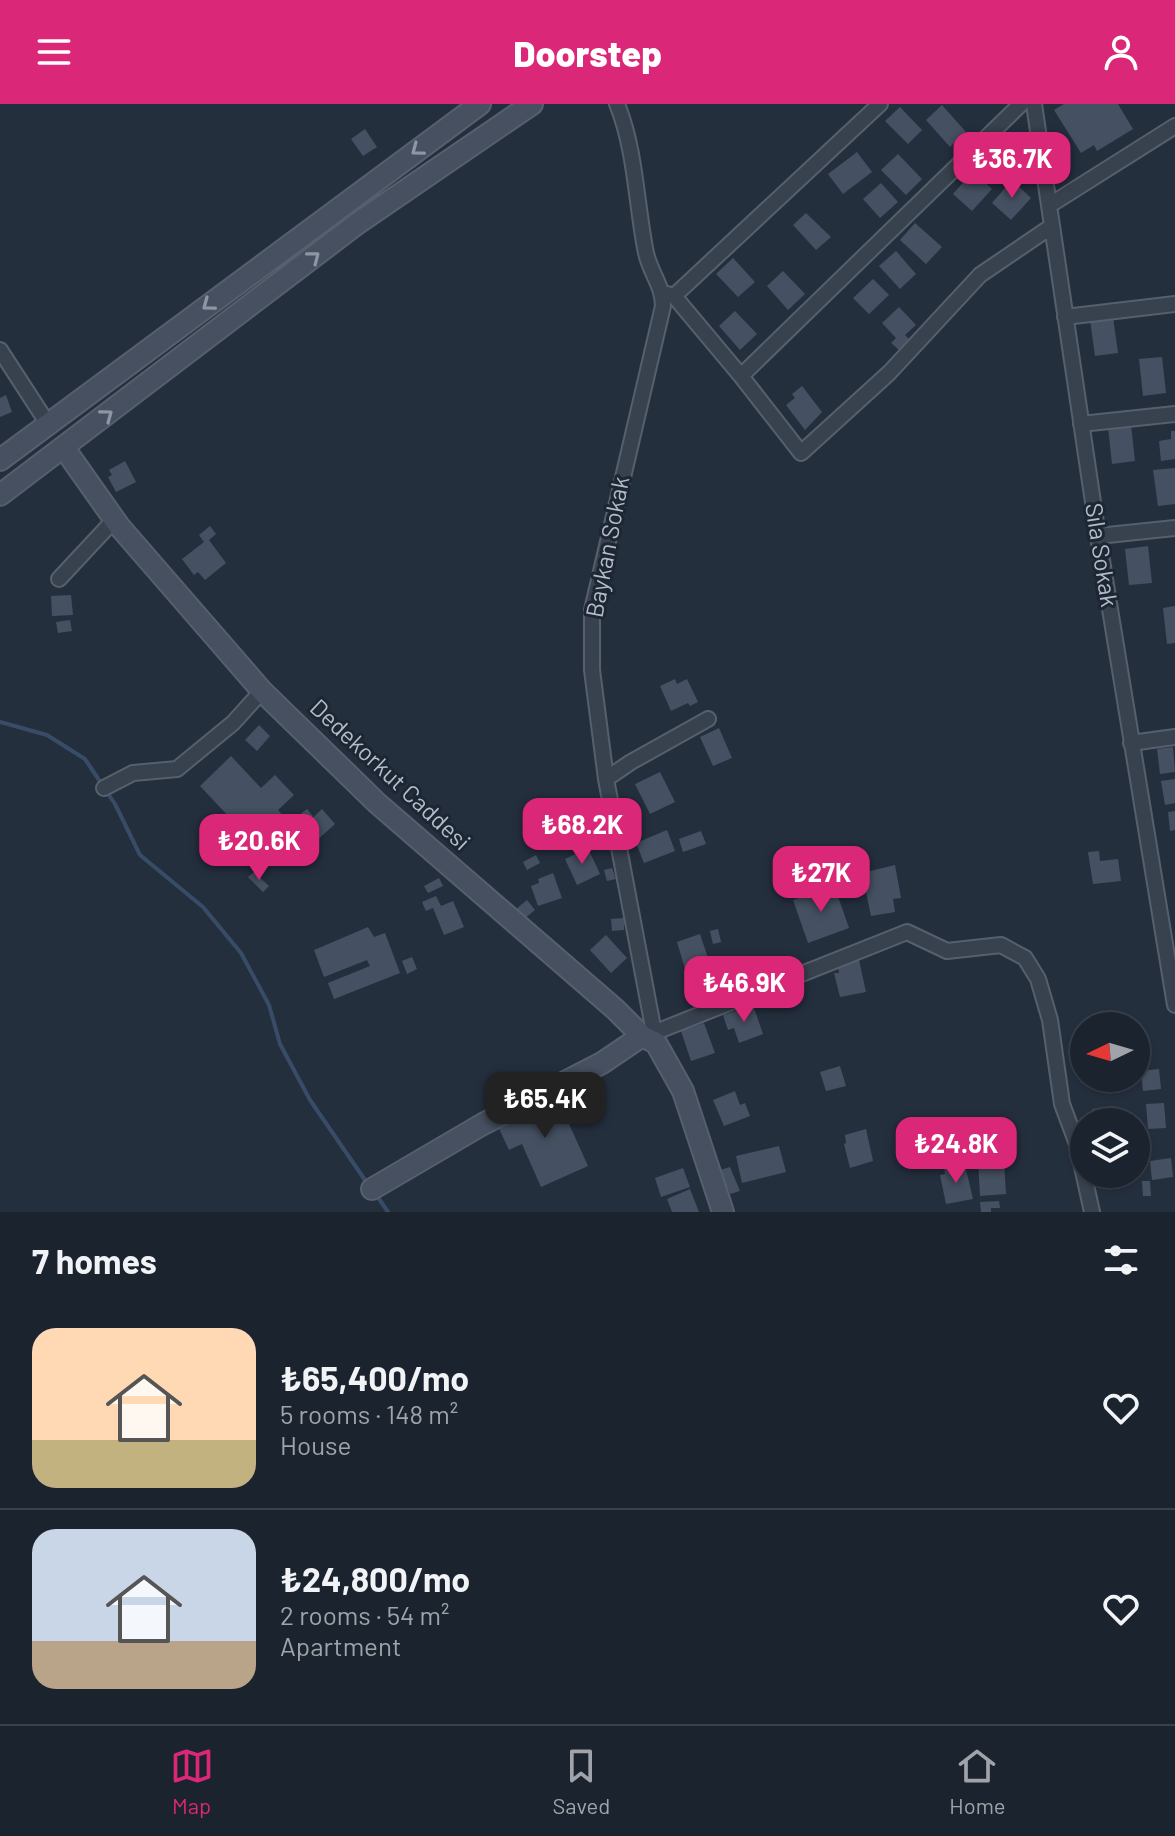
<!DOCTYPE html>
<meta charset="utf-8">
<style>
:root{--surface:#1b232e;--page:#242b36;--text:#f1f3f6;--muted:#a0a4aa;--line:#39404a;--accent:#db2777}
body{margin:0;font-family:Barlow,sans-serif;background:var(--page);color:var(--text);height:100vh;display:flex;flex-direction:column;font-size:30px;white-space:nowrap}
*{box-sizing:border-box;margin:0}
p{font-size:26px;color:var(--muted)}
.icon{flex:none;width:44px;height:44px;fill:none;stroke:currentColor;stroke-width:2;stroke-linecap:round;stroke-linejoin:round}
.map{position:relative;height:1108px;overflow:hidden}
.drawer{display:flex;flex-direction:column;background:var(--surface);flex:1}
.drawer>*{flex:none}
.needle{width:52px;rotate:265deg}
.controls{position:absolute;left:1070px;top:908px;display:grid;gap:16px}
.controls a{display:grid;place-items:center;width:80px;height:80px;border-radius:50%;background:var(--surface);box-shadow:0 2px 6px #0004,0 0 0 2px var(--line);font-size:40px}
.price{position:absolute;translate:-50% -68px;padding:0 18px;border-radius:16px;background:var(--accent);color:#fff;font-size:26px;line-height:52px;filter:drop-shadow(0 2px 4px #0008)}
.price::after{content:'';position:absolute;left:50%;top:48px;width:24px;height:18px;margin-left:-12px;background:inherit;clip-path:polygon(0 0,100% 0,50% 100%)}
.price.selected{background:#222;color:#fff}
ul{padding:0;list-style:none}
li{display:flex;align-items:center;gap:24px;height:200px;padding:0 32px}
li+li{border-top:2px solid var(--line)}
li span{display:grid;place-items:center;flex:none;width:224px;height:160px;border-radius:24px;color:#555}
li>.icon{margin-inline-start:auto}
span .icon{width:96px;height:96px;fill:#fffc;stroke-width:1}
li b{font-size:34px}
h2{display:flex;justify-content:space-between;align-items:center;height:96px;padding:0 32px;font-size:34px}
header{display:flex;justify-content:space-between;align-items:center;height:104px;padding:0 32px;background:var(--accent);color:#fff;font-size:36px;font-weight:800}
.menu{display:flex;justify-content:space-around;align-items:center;height:112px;border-top:2px solid var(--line);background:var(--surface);font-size:22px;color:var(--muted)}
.menu a{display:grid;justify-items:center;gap:4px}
.menu .selected{color:var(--accent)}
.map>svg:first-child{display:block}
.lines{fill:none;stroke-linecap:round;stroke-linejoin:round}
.stream{stroke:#394c67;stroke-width:4}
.building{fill:#455162}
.street-casing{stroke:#565f6c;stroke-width:18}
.secondary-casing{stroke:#565f6c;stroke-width:24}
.street{stroke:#38414e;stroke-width:14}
.secondary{stroke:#465061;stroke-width:20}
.oneway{stroke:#8e96a5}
.labels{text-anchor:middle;stroke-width:6;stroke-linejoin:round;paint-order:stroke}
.street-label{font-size:24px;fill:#b4bcc9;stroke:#1d2633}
</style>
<header><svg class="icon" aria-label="menu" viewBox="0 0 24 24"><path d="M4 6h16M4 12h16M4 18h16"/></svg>Doorstep<svg class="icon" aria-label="person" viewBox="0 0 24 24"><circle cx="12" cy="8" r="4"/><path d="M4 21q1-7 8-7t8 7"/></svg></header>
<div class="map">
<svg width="1175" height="1108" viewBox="0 0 1175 1108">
<rect width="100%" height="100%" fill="#242f3e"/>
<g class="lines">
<path class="stream" d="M0,618l47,13 38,24 30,45 25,51 63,52 38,46 28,52 11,39 30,56 57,83
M375,1089l13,19"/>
</g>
<path class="building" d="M1064,0h54l15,25 -36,22 -3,-6 -13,8 -27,-43z
M942,1l24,27 -16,15 -24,-27z
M900,3l22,23 -14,14 -23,-23z
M365,25l12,18 -14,9 -12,-17z
M857,48l15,20 -29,22 -15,-20z
M898,50l24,25 -16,16 -25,-25z
M973,67l19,18 -20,22 -19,-17z
M1012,76l19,18 -20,22 -19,-17z
M881,79l17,19 -18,16 -17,-19z
M806,109l25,24 -15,13 -23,-25z
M915,119l27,24 -16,17 -26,-24z
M896,147l20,23 -16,15 -21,-23z
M733,154l22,24 -17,15 -22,-23z
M783,167l22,23 -17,16 -21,-24z
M873,175l16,16 -20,19 -16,-16z
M899,203l17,18 -11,10 4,4 -10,11 -8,-7 5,-5 -14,-15z
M735,207l22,23 -17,16 -21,-24z
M1113,213l5,36 -23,3 -5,-36z
M1162,253l4,36 -23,3 -4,-37z
M802,282l20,26 -17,18 -19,-25 9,-7 -3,-4z
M6,291l6,17 -12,5v-19z
M1131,321l4,36 -23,3 -4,-37z
M1171,327h4v28l-14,2 -2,-20 12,-2z
M125,357l11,21 -20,10 -8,-15 4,-2 -3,-5z
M1175,364v36l-17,2 -5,-36z
M210,422l6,8 -7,6 17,23 -21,17 -7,-8 -4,3 -12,-16 22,-17 -5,-7z
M1148,442l4,37 -23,2 -4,-36z
M71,491l2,20 -21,1 -1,-20z
M1175,502v37l-8,1 -4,-36z
M70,516l2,11 -14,2 -2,-11z
M675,575l2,5 10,-5 11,23 -8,4 -2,-3 -17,8 -11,-25z
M259,621l11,11 -13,15 -12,-11z
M719,624l13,30 -19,8 -13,-29z
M1173,643l2,25 -15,2 -3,-25z
M231,652l30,32 14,-13 19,20 -16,15 14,15 -29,28 -63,-67z
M660,668l15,30 -25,12 -15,-30z
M1175,675v24l-10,2 -4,-24z
M307,705l6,7 -9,7 -6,-7z
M322,705l13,15 -20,18 -6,-6 -3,3 -7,-8z
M1175,707v19l-5,1 -2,-19z
M667,726l8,21 -31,12 -8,-20z
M701,727l5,13 -23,8 -4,-13z
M298,738l9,12 -6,5 -10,-12z
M588,744l12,26 -23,11 -12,-26z
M1099,747l1,10 18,-2 3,22 -28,3 -5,-32z
M536,751l4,8 -13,7 -4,-8z
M895,761l6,33 -8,1 2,13 -24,4 -9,-43z
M612,764l4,11 -9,2 -3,-11z
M254,768l15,14 -6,6 -15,-15z
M553,769l9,25 -24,8 -7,-20 8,-3 -1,-4z
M439,774l4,8 -15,7 -4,-7z
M834,781l15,43 -41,15 -15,-43z
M436,792l5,10 12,-5 11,26 -20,8 -11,-27 -7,3 -4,-9z
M527,796l8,10 -11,9 -8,-10z
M624,814v12l-12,1 -1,-12z
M368,823l6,10 11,-4 15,40 -66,26 -6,-16 42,-17 -3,-6 -43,17 -10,-27z
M718,825l3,13 -8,2 -3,-13z
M700,830l10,30 -24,8 -9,-30z
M606,831l21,23 -16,15 -21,-23z
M412,853l5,12 -10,5 -5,-13z
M859,856l7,32 -26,5 -6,-24h5l-1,-8z
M753,901l10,29 -24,9 -5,-15 -6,2 -5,-15z
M704,919l11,30 -24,8 -10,-30z
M840,962l6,20 -20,5 -6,-19z
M1159,965l2,20 -18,2 -2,-20z
M735,987l5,14 5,-2 5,13 -26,10 -11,-26z
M556,991l32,71 -47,21 -19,-43 -13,6 -13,-28z
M1164,999l2,25 -18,1 -2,-25z
M1115,1002l1,10 12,-2 2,8h-36l-2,-13z
M866,1025l7,32 -23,7 -6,-24 2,-1 -1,-8z
M779,1042l7,26 -44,11 -6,-27z
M1171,1054l2,19 -21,3 -2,-19z
M1004,1056l2,34 -26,2 -2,-35z
M965,1061l8,34 -27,5 -6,-29 5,-1 -1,-5z
M730,1063l10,24 -10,3 -10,-24z
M683,1064l7,19 -29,10 -6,-19z
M1142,1077h8l1,15h-8z
M690,1085l9,23h-27l-5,-13z
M999,1097l1,7h-9v4h-10l-1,-10z"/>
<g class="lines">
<defs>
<path id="street" d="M617,0c19,47 19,100 29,149 4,19 17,33 17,53l-71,304v60l14,109 50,264
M1034,0l64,432 77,469
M1050,101l125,-79
M667,190l7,2 206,-192
M674,192l67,80 280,-272
M1065,213l110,-13
M0,246l48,74
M741,272l60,77 88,-80 91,-98 72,-49
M1081,320l94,-10
M1098,432l77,-8
M59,475l56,-60
M1131,639l44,-6
M606,675l25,-17 77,-43
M104,684l29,-15 44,-4 56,-46 29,-32
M656,928l251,-100 40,19 54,-6 24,13 13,21 12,41 12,84 15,40 15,68"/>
<path id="secondary" d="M64,344l55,78 143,165 115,112 238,206 27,27 14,7 27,48 40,121
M0,356l480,-356
M0,391l358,-272 174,-119
M372,1085l111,-65 119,-61 40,-27"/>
</defs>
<use href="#street" class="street-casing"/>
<use href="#secondary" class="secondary-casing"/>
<use href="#street" class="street"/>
<use href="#secondary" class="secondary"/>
</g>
<defs><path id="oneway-chevron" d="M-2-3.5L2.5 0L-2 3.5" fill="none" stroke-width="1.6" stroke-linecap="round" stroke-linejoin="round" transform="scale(2)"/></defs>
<g class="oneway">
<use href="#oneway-chevron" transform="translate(417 46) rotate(143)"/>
<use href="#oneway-chevron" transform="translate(314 153) rotate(-38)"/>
<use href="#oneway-chevron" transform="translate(208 201) rotate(143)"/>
<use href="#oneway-chevron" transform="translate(107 311) rotate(-37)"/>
</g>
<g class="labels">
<g class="street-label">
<text transform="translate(608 443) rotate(-79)" y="8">Baykan Sokak</text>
<text transform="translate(1101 451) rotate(81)" y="8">Sıla Sokak</text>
<text transform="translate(390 671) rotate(43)" y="8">Dedekorkut Caddesi</text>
</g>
</g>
</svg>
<div class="controls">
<a><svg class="needle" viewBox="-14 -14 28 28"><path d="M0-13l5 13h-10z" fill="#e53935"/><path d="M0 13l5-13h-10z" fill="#a0a4aa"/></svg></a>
<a><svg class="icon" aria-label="layers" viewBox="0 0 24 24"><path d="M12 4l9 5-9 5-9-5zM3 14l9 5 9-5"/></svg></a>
</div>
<b class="price" style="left:1012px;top:96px">₺36.7K</b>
<b class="price" style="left:582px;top:762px">₺68.2K</b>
<b class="price" style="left:259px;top:778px">₺20.6K</b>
<b class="price" style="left:821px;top:810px">₺27K</b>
<b class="price" style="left:744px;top:920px">₺46.9K</b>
<b class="price selected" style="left:545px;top:1036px">₺65.4K</b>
<b class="price" style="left:956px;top:1081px">₺24.8K</b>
</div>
<section class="drawer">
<h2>7 homes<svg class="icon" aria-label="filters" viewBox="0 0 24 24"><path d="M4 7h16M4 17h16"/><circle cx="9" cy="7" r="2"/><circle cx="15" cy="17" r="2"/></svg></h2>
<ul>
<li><span style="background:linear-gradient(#ffd9b3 70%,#c2b280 0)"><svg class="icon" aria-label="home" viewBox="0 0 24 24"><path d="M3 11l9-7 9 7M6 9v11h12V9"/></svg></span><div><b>₺65,400/mo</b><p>5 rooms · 148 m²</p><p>House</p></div><svg class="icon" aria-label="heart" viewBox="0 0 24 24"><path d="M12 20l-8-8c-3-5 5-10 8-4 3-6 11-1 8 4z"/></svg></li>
<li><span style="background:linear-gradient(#c9d6e8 70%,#b9a48a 0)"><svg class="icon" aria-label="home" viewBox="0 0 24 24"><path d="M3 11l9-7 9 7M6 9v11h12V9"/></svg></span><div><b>₺24,800/mo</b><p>2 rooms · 54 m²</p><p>Apartment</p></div><svg class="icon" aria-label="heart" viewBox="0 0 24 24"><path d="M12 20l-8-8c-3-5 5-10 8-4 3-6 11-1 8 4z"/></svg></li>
</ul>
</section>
<nav class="menu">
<a class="selected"><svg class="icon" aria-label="map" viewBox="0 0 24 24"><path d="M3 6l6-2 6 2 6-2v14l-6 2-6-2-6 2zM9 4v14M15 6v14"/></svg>Map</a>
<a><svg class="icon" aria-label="saved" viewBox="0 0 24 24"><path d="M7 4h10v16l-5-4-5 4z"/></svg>Saved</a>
<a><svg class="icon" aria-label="home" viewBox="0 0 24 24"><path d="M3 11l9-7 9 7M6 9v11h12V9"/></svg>Home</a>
</nav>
